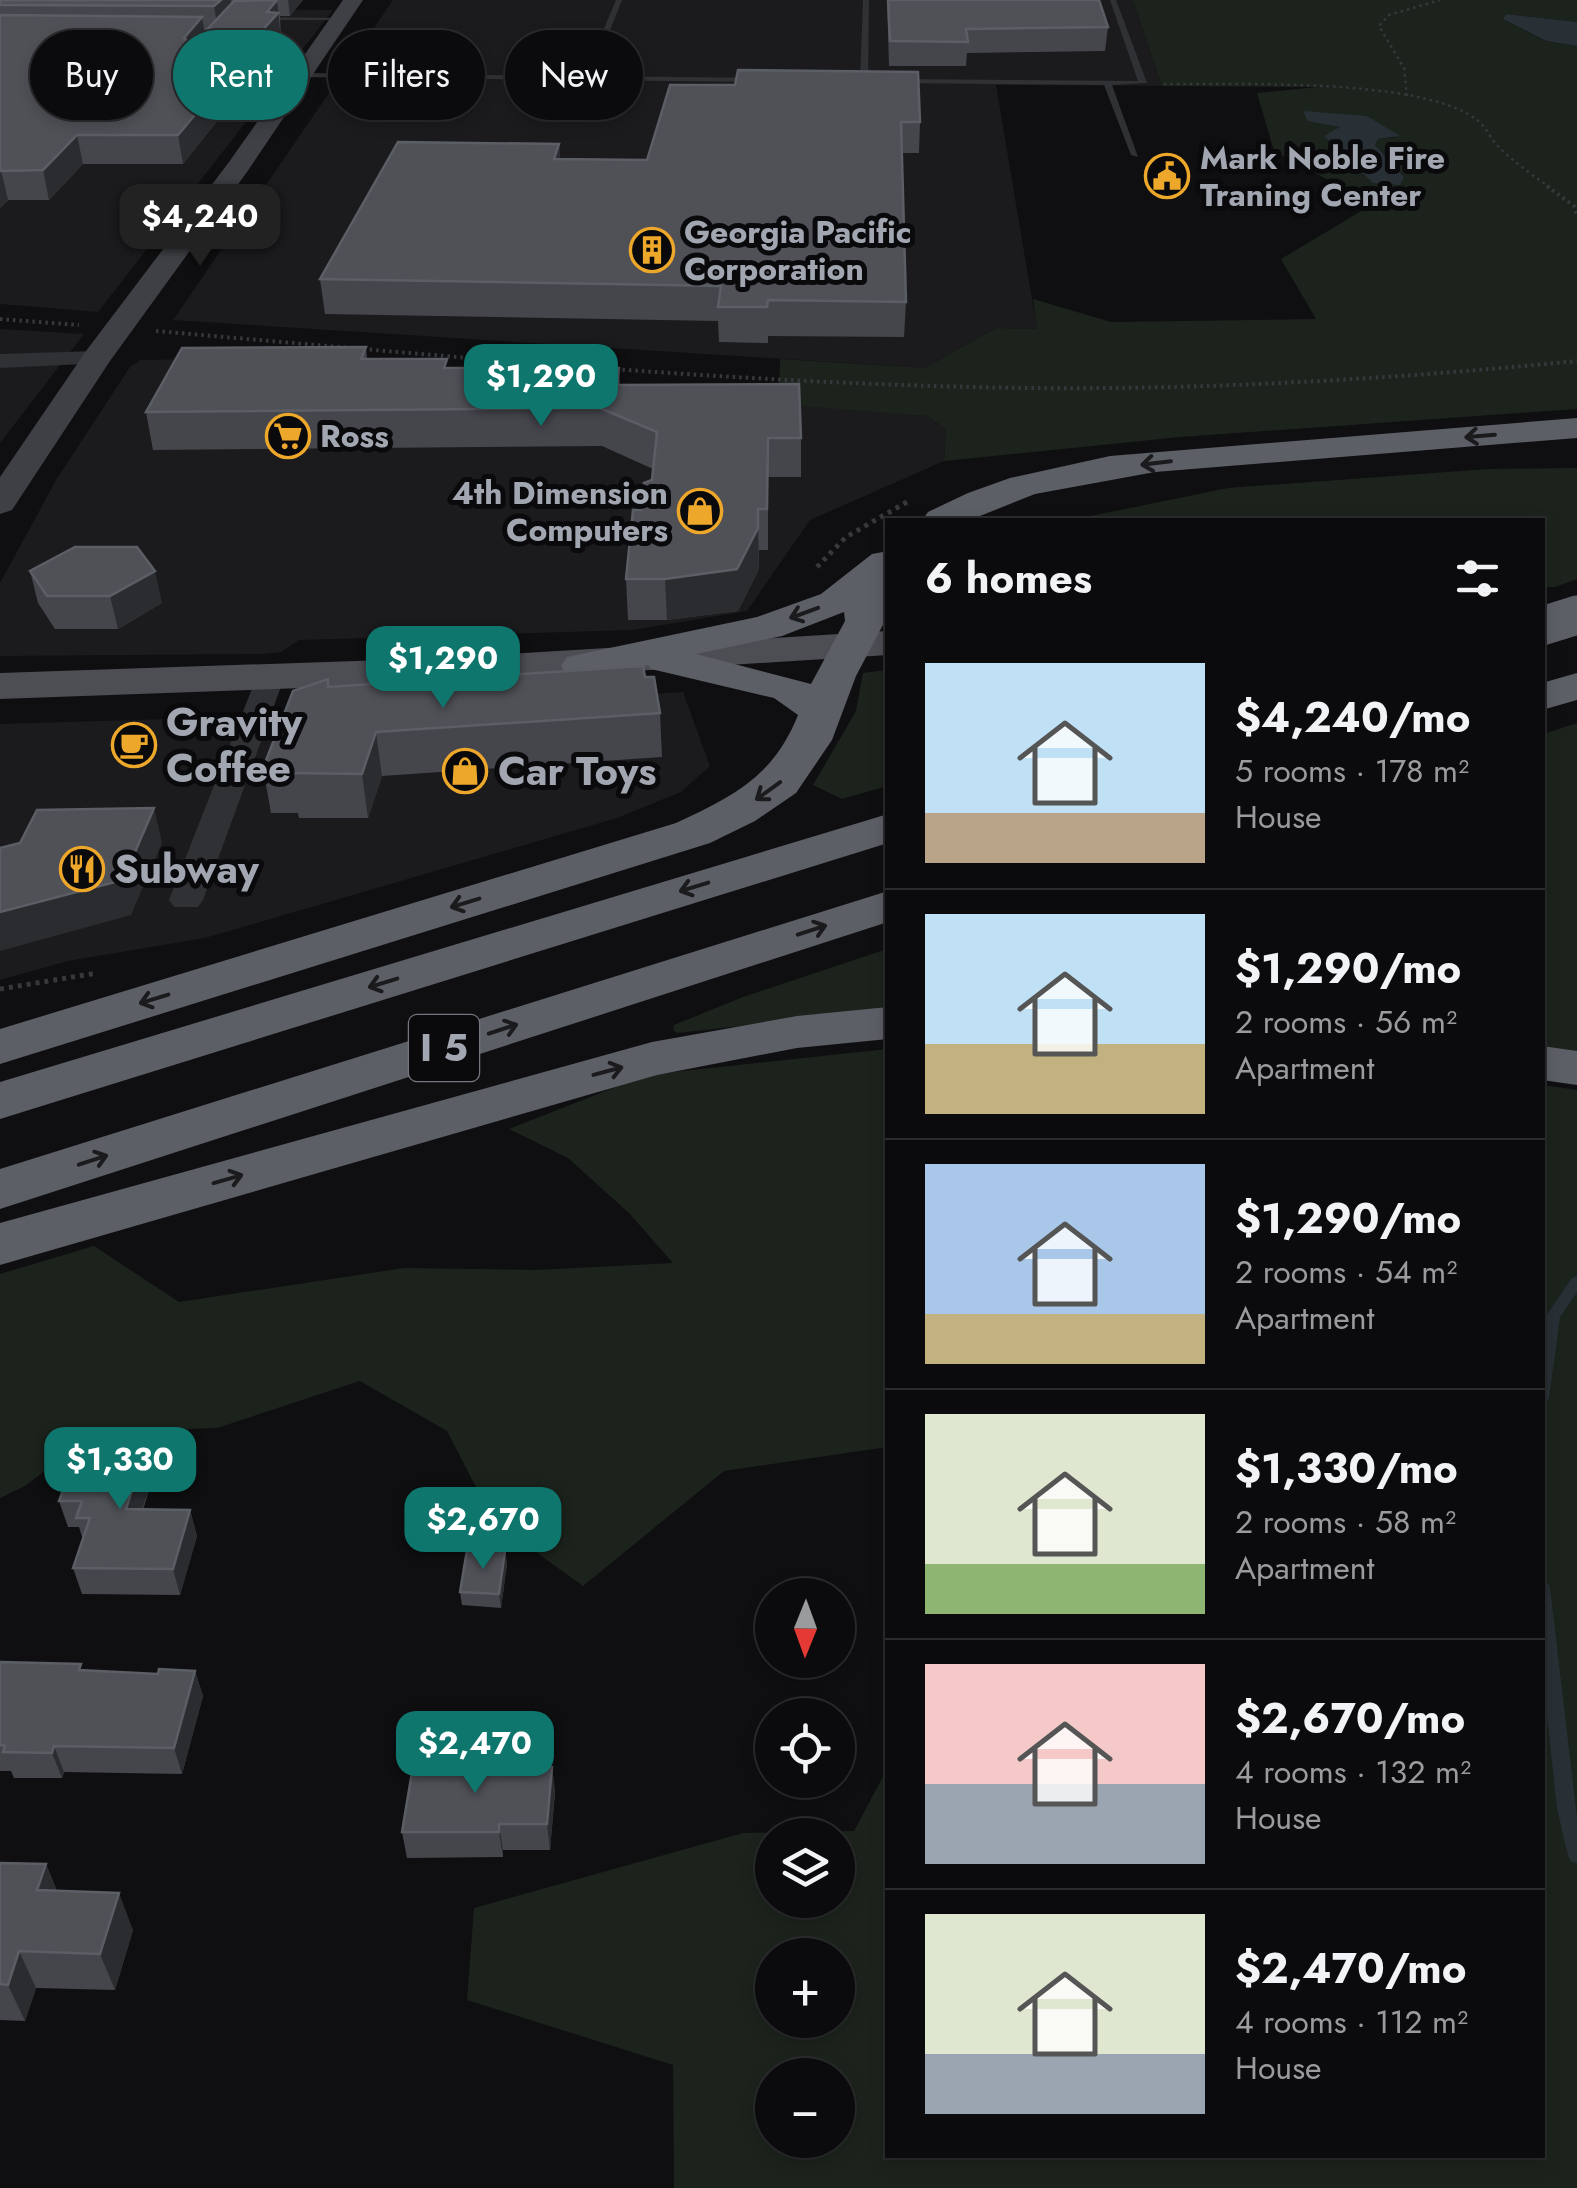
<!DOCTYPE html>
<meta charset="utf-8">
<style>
:root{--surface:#0b0b0d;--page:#19191b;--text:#f1f3f6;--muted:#9a9b9d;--line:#2b2b2e;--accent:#0f766e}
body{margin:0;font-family:Jost,sans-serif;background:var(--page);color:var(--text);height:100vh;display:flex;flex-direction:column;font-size:38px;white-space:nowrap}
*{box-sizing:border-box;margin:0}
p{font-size:32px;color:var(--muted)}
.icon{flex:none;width:55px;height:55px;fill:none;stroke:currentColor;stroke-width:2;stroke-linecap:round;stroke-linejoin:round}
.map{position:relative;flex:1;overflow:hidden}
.details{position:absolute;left:885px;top:518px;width:660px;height:1640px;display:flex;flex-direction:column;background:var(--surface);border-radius:0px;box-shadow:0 5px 15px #0003,0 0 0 2px var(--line)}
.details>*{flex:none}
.hud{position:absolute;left:30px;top:30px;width:705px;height:90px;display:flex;gap:20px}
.needle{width:65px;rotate:181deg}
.tools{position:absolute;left:755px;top:1578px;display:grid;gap:20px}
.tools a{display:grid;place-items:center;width:100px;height:100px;border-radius:50%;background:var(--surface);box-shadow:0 5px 15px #0003,0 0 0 2px var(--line);font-size:50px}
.price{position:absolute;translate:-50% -85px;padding:0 22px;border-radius:20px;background:var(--accent);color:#fff;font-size:32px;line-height:65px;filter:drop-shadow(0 2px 5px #0008)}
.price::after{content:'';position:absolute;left:50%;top:60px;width:30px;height:22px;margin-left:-15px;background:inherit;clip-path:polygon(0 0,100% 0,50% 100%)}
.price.selected{background:#222;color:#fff}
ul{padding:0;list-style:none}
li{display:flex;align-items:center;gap:30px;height:250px;padding:0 40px}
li+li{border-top:2px solid var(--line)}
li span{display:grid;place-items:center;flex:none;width:280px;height:200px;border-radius:0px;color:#555}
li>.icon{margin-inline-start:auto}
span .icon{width:120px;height:120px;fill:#fffc;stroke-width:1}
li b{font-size:42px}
h2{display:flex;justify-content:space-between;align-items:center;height:120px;padding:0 40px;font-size:42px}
.tag{padding:0 35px;border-radius:45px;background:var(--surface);box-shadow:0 5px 15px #0003,0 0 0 2px var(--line);font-size:35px;line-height:90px}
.tag.selected{background:var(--accent);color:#fff}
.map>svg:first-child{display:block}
.built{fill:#1b1b1e}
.green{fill:#1c231c;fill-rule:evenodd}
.water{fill:#283036}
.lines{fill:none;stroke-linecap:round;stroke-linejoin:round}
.stream{fill:#283036;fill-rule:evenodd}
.path-far2{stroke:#36383c;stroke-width:2.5;stroke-dasharray:2.5 4;stroke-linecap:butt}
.path-far1{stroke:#36383c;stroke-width:4;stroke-dasharray:2.5 4;stroke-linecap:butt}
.path{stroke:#36383c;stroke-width:5;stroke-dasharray:4 5;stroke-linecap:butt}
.lane{fill:#303135;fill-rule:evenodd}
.street{fill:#303135;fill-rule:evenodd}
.secondary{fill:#3e4045;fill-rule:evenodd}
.primary{fill:#4c4e54;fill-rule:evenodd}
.highway{fill:#5d5f66;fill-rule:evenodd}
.highway-bridge{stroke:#5d5f66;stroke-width:39}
.wall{fill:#45464c}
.shaded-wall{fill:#2b2c30}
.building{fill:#4f5157;stroke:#5c5e65;stroke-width:2.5}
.oneway{stroke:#1b1b1e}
.labels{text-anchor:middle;stroke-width:10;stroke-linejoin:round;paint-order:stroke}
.far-poi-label{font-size:32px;font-weight:bold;fill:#a1a6b1;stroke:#0a0a0c;text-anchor:start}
.shield{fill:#0a0a0c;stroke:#747780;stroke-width:2.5}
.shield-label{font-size:38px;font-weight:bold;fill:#a1a6b1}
.poi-label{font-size:40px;font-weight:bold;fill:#a1a6b1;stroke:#0a0a0c;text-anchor:start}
</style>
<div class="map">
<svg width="1577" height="2188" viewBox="0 0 1577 2188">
<rect width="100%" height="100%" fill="#0f0f11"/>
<path class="built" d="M393,0h740l29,86 -166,-1 41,244 -41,-1 -71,40 -752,-48z
M0,7l333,3 -235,302 -98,-8z
M0,329l84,5 -84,109z
M269,358l658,58 19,13 -2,32 -134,59 -63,91 -114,19 -334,10 -18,12 -17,2 -264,2v-73l56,-103 74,-113 10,-7z
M683,692l27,74 -29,26 -64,26 -412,120 -137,23 -68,19v-256l201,-6 11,1 7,8h65l36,-12z"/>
<path class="green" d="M1133,0h444v22l-71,-8 -3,5 42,22 32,5v363l-397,28 -236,24 2,-32 -19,-13 -138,-11 -10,-5 1,-41 145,9 71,-40 41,1 -4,-30 78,23 205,-3 -35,-60 92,-55 -99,-53 -17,-58 61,-6 -156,-1zM1340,126l58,11 -20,2 -3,6 29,32 -79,-42 16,-5z
M1577,468v111l-22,8h-12l-1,-67h-471l157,-32 260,-19z
M887,670v116l-45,13 -29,-14 43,-74 7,-38z
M1577,723v331l-34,-4v-316z
M887,949v61l-210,23 -4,-3 1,-5 69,-28z
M887,1049v398l-163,24 -141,115 -89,-64 -47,-91 -87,-50 -143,47 -122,4 -70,54 -25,12v-224l94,-28 85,56 225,-34 132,2 137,-7 -44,-50 -61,-55 -59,-29 137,-54z
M1543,1085l34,5v1098h-903l-1,-123 -206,-65 7,-92 269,-75 111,-2 33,-62 1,386h654zM772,1835h66v65h-66zM772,1955h66v65h-66zM772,2075h66v65h-66z"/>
<path class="water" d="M1506,14l71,8v24l-31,-5 -43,-22z
M1303,111l64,5 33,20 -22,3 -3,6 29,32 -4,8 -27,-2 -49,-47 16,-9 -32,-6z"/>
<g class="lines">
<path class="stream" d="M1577,1276v16l-17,25 -11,81 -2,4 -5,1v-62l4,-25 26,-38z
M1542,1582l6,1 2,5 27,230v45l-6,-2 -3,-6 -11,-46 -15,-140z"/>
<path class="path-far2" d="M1164,84c72,1 258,-7 313,36 8,6 13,17 19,24 16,17 36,31 55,44
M1407,96l-3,-28 -25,-42 10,-11 51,-15"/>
<path class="path-far1" d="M1547,186l27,20 3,10
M0,319l79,6
M156,331c289,25 579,53 869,57 184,2 368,-9 552,-27"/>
<path class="path" d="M817,567l29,-30 61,-35
M0,989l97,-16"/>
<path class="lane" d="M616,0h6l-30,76 169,2 4,2 -4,2 -460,-5 -4,-2 4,-2 283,3z
M863,0h6l-1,81 -4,2 -4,-2z
M1110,0h6l31,83 -35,2 26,72 -7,-2 -27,-70 -207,-2 -4,-2 4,-2 241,2z
M259,17l79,1 4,2h-85z
M230,68h74l4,2 -75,2z"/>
<path class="street" d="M97,351l11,7 -3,5 -105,5v-14z
M269,672l10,3 4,6 -80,219 -5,7h-24l-5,-7 86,-219 4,-6z"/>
<path class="secondary" d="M343,0h20l-116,172 -137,189 -98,149 -12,4v-37l86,-126 143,-189z"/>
<path class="primary" d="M888,631v24l-444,28 -444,16v-26l444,-15z"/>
<path class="highway" d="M1577,418v20l-422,34 -120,22 -65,26h-48l6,-8 40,-19 42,-15 100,-22z
M888,551l-3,70 -29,55 -24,64 -36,53 -41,28 -45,22 -710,221v-35l676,-206c58,-27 97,-46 122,-108l-24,-17 -123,-29 -3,-4 -66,14 -15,-4 -6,-9 6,-9 190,-40 64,-23 51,-40zM844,612l1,9 -34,63 -115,-30 86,-18z
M1577,673v27l-35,10v-27z
M888,814v29l-888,276v-37z
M888,891v31l-888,287v-40z
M888,1007v32l-91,9 -140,27 -657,190v-42l652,-181 145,-26z
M1542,1046l35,5v34l-35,-5z"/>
<path class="highway-bridge" d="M1542,626l35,-11"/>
</g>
<path class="wall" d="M0,0h303l-13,16h-10l1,24 -18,24h-11l2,11 -71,89h-100l-34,36h-41l-8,8z
M887,0h212l9,27 -3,24 -138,2 -1,13h-77z
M670,85l250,37 -1,31h-17l4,149 -2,35 -136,-1v7l-49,-1 -1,-21 -393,-7 -5,-35 239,-135 1,15 87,1z
M366,347l1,12 81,9h171l1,17 181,53v39h-33v73h-9v19l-21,42 -71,9h-39l-2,-41 15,-69 11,-30 1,-11 -51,-23 -449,4 -7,-38z
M30,571l132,32 -44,26h-63l-17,-26z
M645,677l15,36 2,44 -280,19 -14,42h-69l-1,-5h-27l-8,-45 66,-82z
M155,1470l-12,40h47l7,26 -17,59 -98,-1 -9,-26 10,-28 -4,-13h-11l-9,-26z
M505,1551l2,13 -6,44 -39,-3 -2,-13z
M0,1662l83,8 75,4 37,-3 8,25 -21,78 -118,-2 -2,6h-48l-3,-7h-11z
M508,1767h44l3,25 -5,58h-47v7l-96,1 -5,-26z
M0,1863l46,1 11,27 76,39 -18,60 -79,-2 -11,33 -25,-1z"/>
<path class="shaded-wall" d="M221,0h10l3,17 -16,14 -4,-25z
M277,0l4,40 -18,24 -5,-29 9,-23z
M288,0h15l-13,16z
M202,17l3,18h-3l1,11 -15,18 -4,-26z
M250,49l4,26 -71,89 -5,-29z
M77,135l6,29 -34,36 -6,-30z
M559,144l2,31 -7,-16z
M1,170l7,30 -8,8v-37z
M758,528l1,41 -21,42 -71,9 -2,-41z
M155,571l7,32 -44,26 -8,-33z
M376,732l6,44 -14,42 -6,-44z
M154,808l8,35 -31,72 -131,36v-39z
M147,1444l8,26 -21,65 -8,-26z
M190,1510l7,26 -17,59 -7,-26z
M505,1551l2,13 -6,44 -2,-14z
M195,1671l8,25 -21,78 -8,-26z
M54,1746l10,26 -2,6 -10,-25z
M552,1767l3,25 -5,58 -3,-26z
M499,1824l4,26v7l-4,-25z
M46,1864l15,38 -24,-12z
M119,1893l14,37 -18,60 -15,-36z
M19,1951l17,37 -11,33 -17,-36z"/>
<path class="building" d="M0,0h221l-7,6 -214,-1z
M277,0l-10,12 11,1 -20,22h-56l32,-34z
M888,0h211l9,27 -142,2 2,13 -78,-1z
M0,15l202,2 -18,21 10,9 56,2 -72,86h-101l-34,35 -43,1z
M738,70l180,2 2,50h-19l5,180 -138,-2 -1,7h-49l3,-21 -401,-7 78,-137 161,2 -5,15 93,1 23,-75h65z
M366,347l-5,12h86l-3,9h175l-2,17 182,-1 2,54h-33l-1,71h-9v19l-21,41 -72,10h-39l7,-69h8l3,-27 8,-3 5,-48 -57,-24 -454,4 36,-64z
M75,547h62l18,24 -45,25h-63l-17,-25z
M643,666l2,11h9l6,36 -284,19 -14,42 -71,-1 2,-5h-30l30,-77 35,-12v8z
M154,808l-31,72 -123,32v-64l20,-5 17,-33z
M81,1443l66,1 -21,65 64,1 -17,59 -100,-1 17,-50h-14l6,-17h-23z
M467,1550l38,1 -6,43 -39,-2z
M0,1662l81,2 -2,6 79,4 1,-5 36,2 -21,77 -120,-2 -2,7 -49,-1 2,-6 -5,-1z
M414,1760h93l-1,7h46l-5,57h-48v8h-97z
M0,1863l46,1 -9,26 82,3 -19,61 -81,-3 -11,34 -8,-1z"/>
<defs><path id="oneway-shaft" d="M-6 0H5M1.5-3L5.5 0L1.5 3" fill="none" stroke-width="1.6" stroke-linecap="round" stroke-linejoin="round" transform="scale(2.5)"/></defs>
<g class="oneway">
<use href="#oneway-shaft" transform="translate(1480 436) rotate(175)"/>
<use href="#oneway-shaft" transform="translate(1156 463) rotate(173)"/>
<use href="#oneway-shaft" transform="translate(804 613) rotate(160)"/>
<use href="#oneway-shaft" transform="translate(768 791) rotate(144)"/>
<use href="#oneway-shaft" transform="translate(694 887) rotate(163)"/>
<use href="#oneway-shaft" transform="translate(465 903) rotate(163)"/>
<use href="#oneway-shaft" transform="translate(812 930) rotate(-18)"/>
<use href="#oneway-shaft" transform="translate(383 983) rotate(163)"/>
<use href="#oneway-shaft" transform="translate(154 999) rotate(163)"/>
<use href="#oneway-shaft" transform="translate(503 1029) rotate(-18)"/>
<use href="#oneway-shaft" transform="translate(608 1071) rotate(-15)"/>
<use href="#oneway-shaft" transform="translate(93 1160) rotate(-18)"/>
<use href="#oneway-shaft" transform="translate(228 1179) rotate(-16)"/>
</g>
<defs>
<symbol id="civic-ring" viewBox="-11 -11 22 22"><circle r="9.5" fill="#0a0a0c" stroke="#eda72b" stroke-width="1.5"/><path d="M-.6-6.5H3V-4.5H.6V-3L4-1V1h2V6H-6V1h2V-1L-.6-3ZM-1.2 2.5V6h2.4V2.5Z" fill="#eda72b"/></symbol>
<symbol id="building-ring" viewBox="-11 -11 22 22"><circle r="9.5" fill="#0a0a0c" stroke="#eda72b" stroke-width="1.5"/><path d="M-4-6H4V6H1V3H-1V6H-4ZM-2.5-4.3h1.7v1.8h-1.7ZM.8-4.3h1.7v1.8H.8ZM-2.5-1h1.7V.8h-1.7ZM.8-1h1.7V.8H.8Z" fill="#eda72b"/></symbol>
<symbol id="supermarket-ring" viewBox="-11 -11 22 22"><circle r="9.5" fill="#0a0a0c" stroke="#eda72b" stroke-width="1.5"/><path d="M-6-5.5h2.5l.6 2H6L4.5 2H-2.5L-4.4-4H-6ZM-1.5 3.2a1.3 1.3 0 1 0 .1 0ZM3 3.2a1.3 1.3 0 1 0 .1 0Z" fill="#eda72b"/></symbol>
<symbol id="shop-ring" viewBox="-11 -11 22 22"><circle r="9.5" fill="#0a0a0c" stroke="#eda72b" stroke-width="1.5"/><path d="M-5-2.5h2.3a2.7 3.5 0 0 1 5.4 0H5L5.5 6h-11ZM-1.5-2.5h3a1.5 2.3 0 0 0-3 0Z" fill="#eda72b"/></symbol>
<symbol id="cafe-ring" viewBox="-11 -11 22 22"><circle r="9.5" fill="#0a0a0c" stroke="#eda72b" stroke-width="1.5"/><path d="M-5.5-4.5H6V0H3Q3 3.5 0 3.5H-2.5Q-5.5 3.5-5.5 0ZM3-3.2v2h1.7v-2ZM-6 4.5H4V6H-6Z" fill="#eda72b"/></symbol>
<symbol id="restaurant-ring" viewBox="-11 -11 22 22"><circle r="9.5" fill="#0a0a0c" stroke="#eda72b" stroke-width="1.5"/><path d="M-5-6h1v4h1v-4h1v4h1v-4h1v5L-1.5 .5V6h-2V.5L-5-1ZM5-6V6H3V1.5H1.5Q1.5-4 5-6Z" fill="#eda72b"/></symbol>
</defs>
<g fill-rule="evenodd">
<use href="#civic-ring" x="1142" y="151" width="50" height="50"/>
<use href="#building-ring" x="627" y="225" width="50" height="50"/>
<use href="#supermarket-ring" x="263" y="411" width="50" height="50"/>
<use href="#shop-ring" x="675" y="486" width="50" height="50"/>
<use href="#cafe-ring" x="109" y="720" width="50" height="50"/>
<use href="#shop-ring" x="440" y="746" width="50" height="50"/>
<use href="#restaurant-ring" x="57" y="844" width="50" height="50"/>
</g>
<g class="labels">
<g class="far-poi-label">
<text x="1200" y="169">Mark Noble Fire<tspan x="1200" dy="37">Traning Center</tspan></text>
<text x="684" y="243">Georgia Pacific<tspan x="684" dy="37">Corporation</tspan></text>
<text x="320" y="447">Ross</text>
<text x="668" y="504" text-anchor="end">4th Dimension<tspan x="668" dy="37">Computers</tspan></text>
</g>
<rect class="shield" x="409" y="1015" width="70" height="66" rx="8"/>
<g class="shield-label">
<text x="444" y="1061">I 5</text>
</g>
<g class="poi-label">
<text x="166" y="736">Gravity<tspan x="166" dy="46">Coffee</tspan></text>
<text x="498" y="785">Car Toys</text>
<text x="114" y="883">Subway</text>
</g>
</g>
</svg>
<div class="tools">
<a><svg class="needle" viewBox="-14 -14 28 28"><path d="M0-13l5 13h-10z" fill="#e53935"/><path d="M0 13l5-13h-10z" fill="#9a9b9d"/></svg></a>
<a><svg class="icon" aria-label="locate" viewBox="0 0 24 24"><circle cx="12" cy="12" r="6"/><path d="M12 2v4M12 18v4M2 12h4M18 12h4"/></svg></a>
<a><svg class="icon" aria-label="layers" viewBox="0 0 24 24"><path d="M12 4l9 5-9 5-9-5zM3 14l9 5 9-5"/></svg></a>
<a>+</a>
<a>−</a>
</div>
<b class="price selected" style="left:200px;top:269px">$4,240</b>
<b class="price" style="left:541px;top:429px">$1,290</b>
<b class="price" style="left:443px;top:711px">$1,290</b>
<b class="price" style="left:120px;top:1512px">$1,330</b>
<b class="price" style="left:483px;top:1572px">$2,670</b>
<b class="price" style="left:475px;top:1796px">$2,470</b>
<div class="hud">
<a class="tag">Buy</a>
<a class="tag selected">Rent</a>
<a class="tag">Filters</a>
<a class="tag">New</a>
</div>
<section class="details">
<h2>6 homes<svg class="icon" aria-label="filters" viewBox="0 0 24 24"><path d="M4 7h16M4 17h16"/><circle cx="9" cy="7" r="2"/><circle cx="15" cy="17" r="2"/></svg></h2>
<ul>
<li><span style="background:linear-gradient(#bfe0f5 75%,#b9a48a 0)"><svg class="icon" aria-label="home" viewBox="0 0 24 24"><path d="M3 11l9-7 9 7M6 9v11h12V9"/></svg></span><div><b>$4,240/mo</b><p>5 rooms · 178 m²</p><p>House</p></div></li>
<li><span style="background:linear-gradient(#bfe0f5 65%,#c2b280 0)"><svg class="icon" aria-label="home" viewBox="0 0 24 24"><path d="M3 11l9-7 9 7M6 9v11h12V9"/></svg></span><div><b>$1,290/mo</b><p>2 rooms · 56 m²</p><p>Apartment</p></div></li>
<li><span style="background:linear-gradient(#a9c7e8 75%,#c2b280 0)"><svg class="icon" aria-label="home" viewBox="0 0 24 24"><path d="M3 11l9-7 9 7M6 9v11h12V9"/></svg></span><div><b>$1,290/mo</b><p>2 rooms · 54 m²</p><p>Apartment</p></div></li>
<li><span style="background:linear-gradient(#dfe7d0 75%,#8fb573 0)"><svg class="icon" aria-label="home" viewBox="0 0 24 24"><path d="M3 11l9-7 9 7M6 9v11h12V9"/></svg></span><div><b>$1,330/mo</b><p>2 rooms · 58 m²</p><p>Apartment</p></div></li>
<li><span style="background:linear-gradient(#f6c9c9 60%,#9aa5b1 0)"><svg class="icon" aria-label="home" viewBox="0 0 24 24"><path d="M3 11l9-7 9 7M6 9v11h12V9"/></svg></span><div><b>$2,670/mo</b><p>4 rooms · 132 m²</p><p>House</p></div></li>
<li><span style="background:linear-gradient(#dfe7d0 70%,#9aa5b1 0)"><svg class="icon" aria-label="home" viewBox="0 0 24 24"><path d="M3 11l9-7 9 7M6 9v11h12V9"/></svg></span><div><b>$2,470/mo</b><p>4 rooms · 112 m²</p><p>House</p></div></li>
</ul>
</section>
</div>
